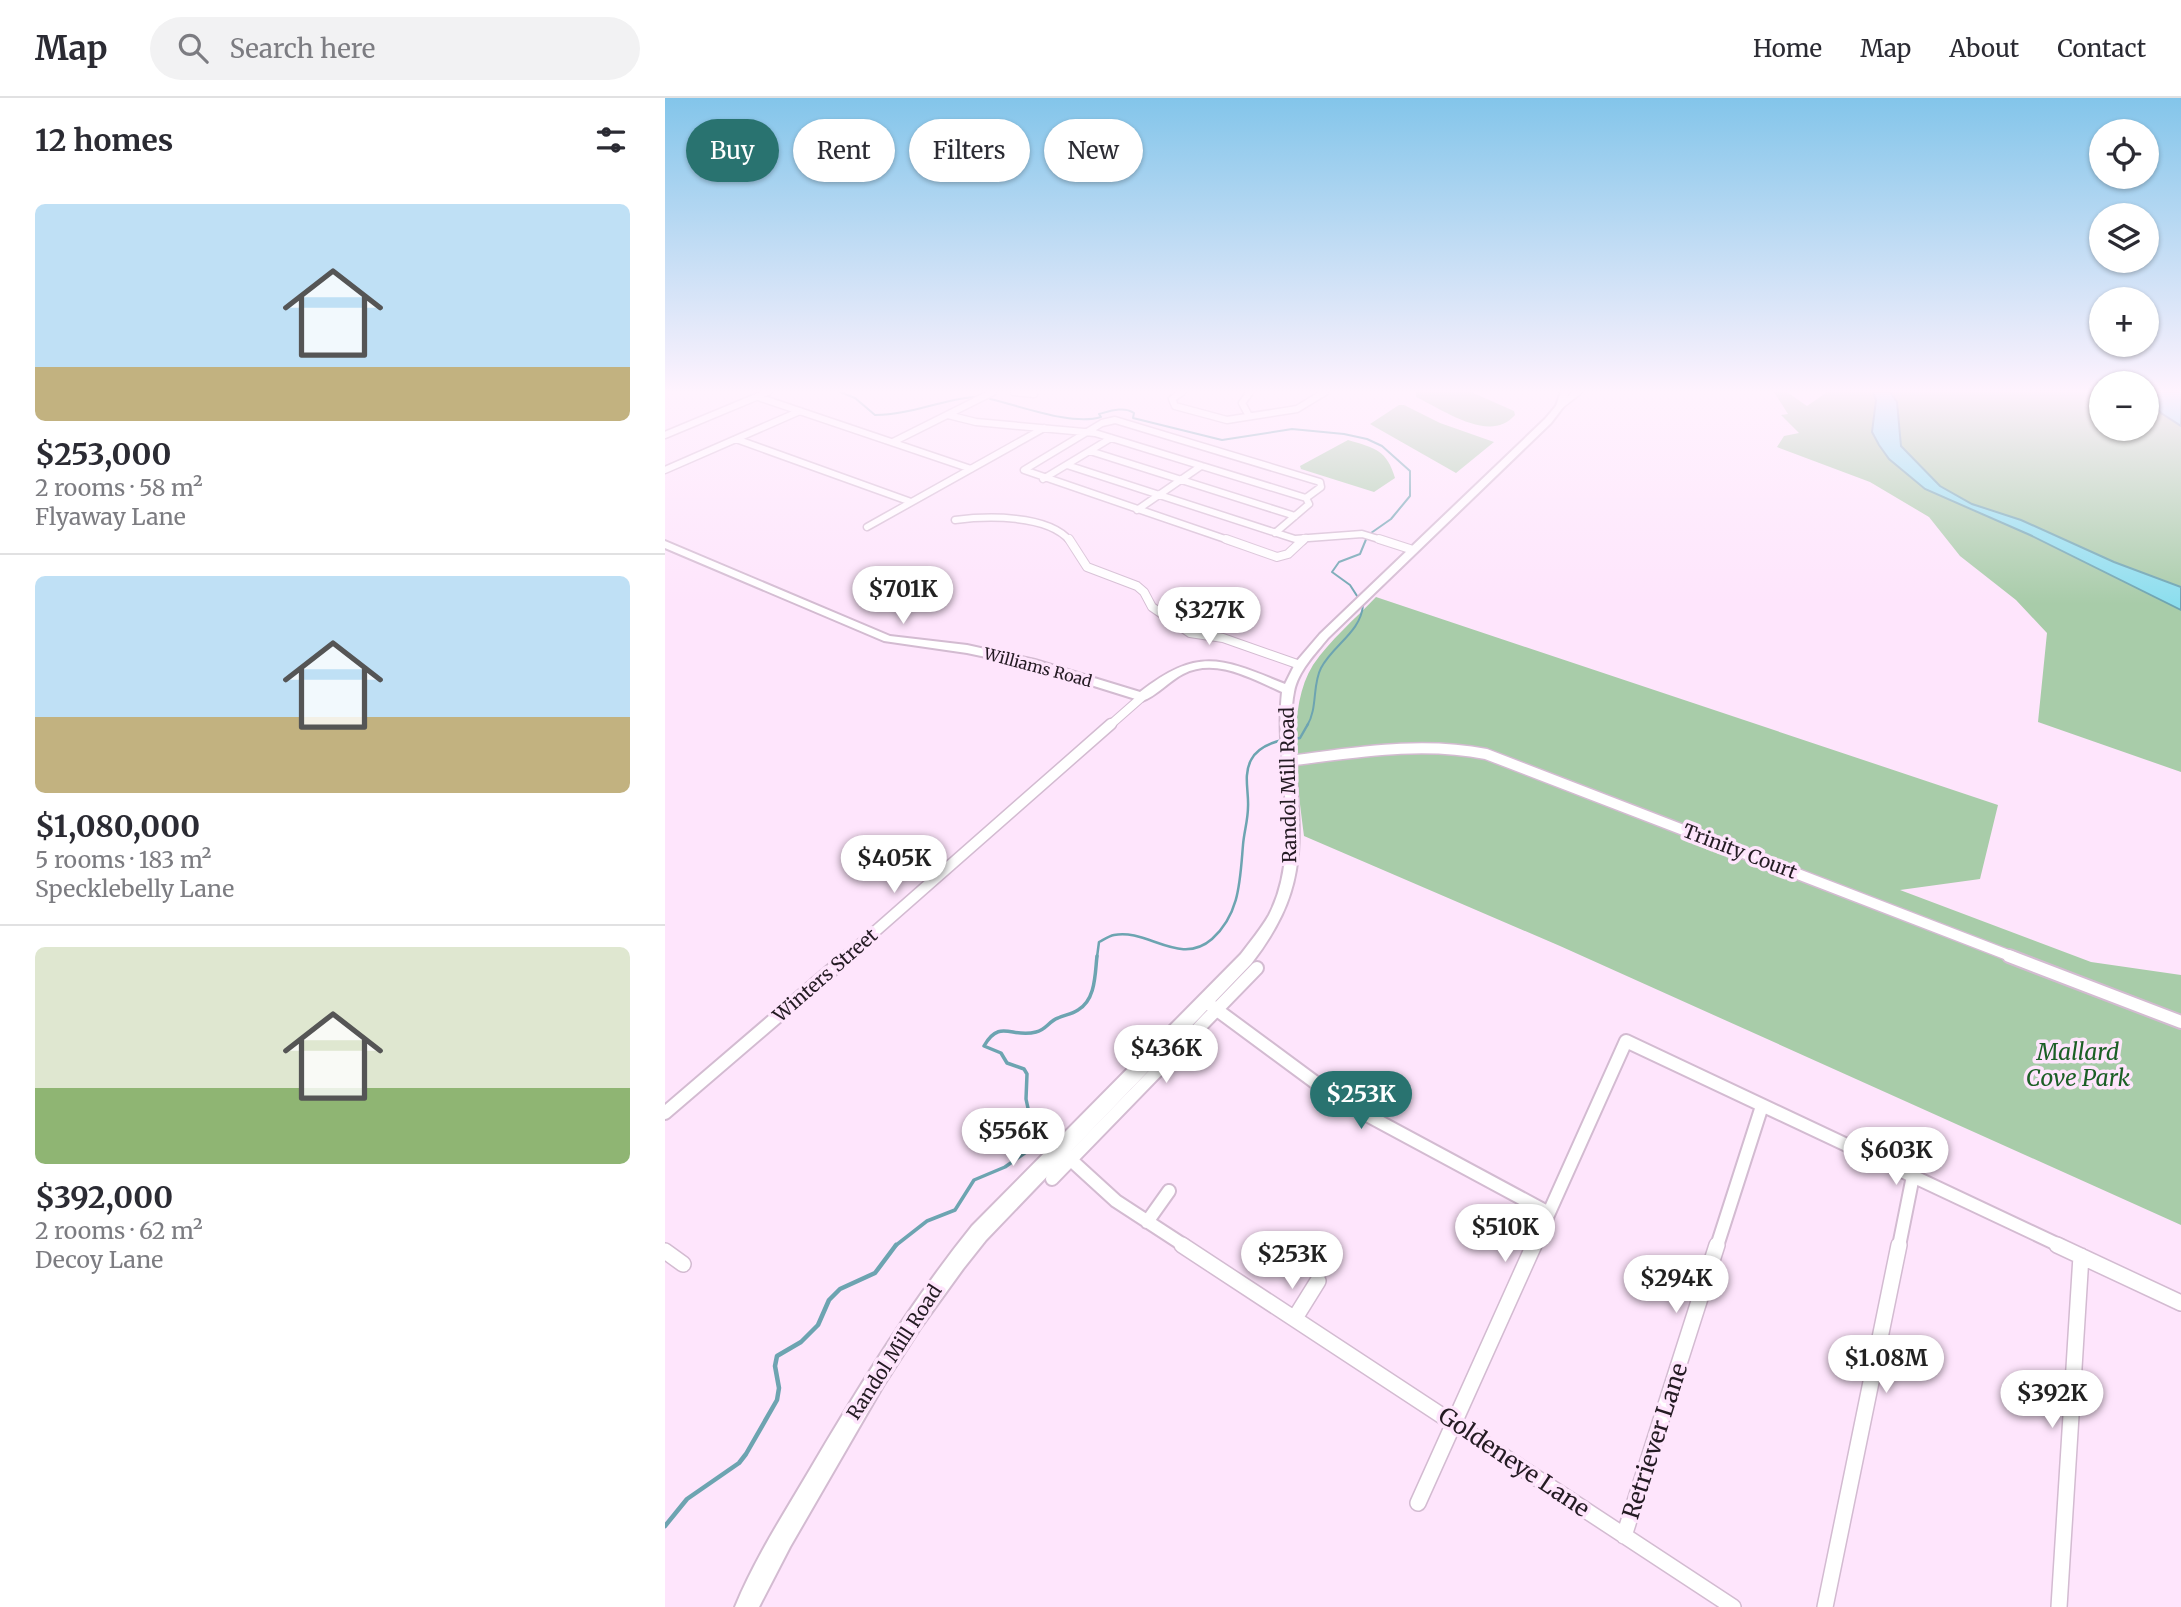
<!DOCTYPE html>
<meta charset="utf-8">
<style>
:root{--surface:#fff;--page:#f2f2f3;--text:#2b2b33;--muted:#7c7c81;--line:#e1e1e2;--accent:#297370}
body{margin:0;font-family:Merriweather,serif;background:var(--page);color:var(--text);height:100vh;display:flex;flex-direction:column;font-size:26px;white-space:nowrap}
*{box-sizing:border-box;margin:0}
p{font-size:23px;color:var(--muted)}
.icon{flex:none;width:38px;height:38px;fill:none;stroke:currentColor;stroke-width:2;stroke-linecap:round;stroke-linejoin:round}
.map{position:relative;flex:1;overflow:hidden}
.details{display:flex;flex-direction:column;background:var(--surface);width:665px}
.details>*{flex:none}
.top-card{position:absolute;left:21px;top:21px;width:665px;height:63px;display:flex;gap:14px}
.buttons{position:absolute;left:1424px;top:21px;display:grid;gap:14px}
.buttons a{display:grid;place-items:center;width:70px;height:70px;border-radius:50%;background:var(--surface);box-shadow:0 2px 5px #0004;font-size:35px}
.price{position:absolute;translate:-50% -60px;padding:0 16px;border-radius:24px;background:#fff;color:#222;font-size:23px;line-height:46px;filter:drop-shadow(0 2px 4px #0008)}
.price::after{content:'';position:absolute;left:50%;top:42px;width:21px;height:16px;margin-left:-10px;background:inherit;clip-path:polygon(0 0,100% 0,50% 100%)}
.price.selected{background:var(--accent);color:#fff}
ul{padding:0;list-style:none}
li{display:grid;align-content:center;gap:14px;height:371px;padding:0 35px}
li+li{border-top:2px solid var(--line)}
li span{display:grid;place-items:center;height:217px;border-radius:10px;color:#555}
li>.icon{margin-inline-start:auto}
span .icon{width:126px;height:126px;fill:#fffc;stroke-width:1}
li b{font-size:30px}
h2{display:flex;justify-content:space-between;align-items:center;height:84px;padding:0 35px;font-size:30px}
.tag{padding:0 24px;border-radius:32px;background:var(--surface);box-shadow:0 2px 5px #0004;font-size:24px;line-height:63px}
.tag.selected{background:var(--accent);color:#fff}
header{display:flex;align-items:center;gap:42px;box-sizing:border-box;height:98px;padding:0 35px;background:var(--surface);border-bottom:2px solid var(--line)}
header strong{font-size:33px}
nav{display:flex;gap:38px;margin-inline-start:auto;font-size:24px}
.search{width:490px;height:63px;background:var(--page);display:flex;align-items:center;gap:18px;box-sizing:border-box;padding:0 24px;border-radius:38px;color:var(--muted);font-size:26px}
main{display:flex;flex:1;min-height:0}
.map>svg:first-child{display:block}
.green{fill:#a8cca9}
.water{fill:#8cdeee;stroke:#6da4b1;stroke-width:2}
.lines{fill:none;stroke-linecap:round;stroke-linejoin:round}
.stream-far3{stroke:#6da4b1;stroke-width:2}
.stream-far2{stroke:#6da4b1;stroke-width:2.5}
.stream-far1{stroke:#6da4b1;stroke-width:3.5}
.stream{stroke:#6da4b1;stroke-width:4.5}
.street-far4-casing{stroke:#d3bbd1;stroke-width:9}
.street-far3-casing{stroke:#d3bbd1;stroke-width:10}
.street-far2-casing{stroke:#d3bbd1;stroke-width:13}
.street-far1-casing{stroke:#d3bbd1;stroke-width:16}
.street-casing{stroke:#d3bbd1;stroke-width:18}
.secondary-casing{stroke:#d3bbd1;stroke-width:4}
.street-far4{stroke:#fff;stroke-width:6}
.street-far3{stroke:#fff;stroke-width:8}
.street-far2{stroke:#fff;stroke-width:10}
.street-far1{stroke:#fff;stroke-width:12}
.street{stroke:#fff;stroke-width:15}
.secondary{fill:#fff;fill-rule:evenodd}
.labels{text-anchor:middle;stroke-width:7;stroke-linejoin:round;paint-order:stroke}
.far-street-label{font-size:16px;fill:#241b23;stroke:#fee5fc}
.street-label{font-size:19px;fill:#241b23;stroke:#fee5fc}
.near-park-label{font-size:23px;font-style:italic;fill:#1b5f25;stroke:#fee5fc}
.near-street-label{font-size:23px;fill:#241b23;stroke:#fee5fc}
</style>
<header>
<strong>Map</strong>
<div class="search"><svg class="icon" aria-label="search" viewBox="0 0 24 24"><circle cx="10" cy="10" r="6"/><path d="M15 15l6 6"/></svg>Search here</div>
<nav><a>Home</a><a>Map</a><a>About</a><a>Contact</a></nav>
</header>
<main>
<section class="details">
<h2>12 homes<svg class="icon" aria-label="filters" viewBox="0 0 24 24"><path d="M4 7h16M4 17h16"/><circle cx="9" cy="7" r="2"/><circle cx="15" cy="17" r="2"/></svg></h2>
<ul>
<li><span style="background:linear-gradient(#bfe0f5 75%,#c2b280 0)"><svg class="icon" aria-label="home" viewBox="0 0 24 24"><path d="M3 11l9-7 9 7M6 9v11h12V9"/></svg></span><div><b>$253,000</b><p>2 rooms · 58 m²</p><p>Flyaway Lane</p></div></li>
<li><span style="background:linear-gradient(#bfe0f5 65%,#c2b280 0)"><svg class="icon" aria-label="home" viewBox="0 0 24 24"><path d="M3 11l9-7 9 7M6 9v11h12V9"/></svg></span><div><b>$1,080,000</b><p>5 rooms · 183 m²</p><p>Specklebelly Lane</p></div></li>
<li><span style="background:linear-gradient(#dfe7d0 65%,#8fb573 0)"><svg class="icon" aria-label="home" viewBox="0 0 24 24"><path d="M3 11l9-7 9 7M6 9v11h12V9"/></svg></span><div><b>$392,000</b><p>2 rooms · 62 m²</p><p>Decoy Lane</p></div></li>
</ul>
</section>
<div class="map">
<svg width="1516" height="1509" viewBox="0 0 1516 1509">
<rect width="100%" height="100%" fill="#fee5fc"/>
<path class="green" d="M751,294h55l43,19 1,4c-25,29 -71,-5 -99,-18z
M1109,294h13l20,14 20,-14h275v37h45v-37h34v380l-143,-50 9,-89 -31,-33 -56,-44 -31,-39 -59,-35 -93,-35 7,-11 15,-3 -18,-18 7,-1z
M734,307h5l36,18 54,19 -38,31 -86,-49z
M683,342c27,8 39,10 47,38l-21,14 -73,-23 -1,-3z
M711,499l622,208 -18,74 -80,11 191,72 90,13v250l-621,-279 -256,-110c-6,-50 -19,-126 9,-171 17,-25 42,-46 63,-68z"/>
<path class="water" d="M1208,294h17l7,10 4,44 39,40 32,18 49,16 93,42 67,25v23l-151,-75 -105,-46 -36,-30 -10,-14 -7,-13 4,-32z
M1482,294h34v34l-20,-13 -14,-14z"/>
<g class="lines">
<path class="stream-far3" d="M175,294l15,6 20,17c35,0 65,-15 99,-18
M325,301c31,7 82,27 111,18l-2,-3c11,-3 25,-8 35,-1l-1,5 89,22 70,-11 52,5 23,5 15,7 28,25v25l-19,23 -20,14
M694,501l-9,-14 -18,-13 7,-10 21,-8 7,-17
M642,628c11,-18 5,-41 14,-58 12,-23 40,-36 42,-63"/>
<path class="stream-far2" d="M624,642l11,-2 8,-14
M432,859l2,-15c4,-2 10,-6 15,-7 33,-7 66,32 98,4 28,-25 28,-59 31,-94 1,-13 5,-25 5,-38 1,-15 -5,-32 3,-47 6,-12 19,-17 31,-20"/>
<path class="stream-far1" d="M230,1148l32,-25 28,-11 19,-30 31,-13 24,-17 5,-14 -8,-37 1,-25 -3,-5 -17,-6 -6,-10 -17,-7c16,-28 28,-7 52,-14 10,-2 13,-11 22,-14 7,-3 14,-4 20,-8 18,-10 17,-37 19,-54"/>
<path class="stream" d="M0,1428l22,-27 52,-36 7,-9 31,-54 2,-12 -4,-22 2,-10 24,-14 17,-17 11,-25 11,-11 35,-16 21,-28"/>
<defs>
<path id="street-far4" d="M349,294l20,2
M517,294l-10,7 3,7 52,14 70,-11 28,-17
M93,299l213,72
M895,308l18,-14
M283,317l28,7 119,11 211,65 3,6 -34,29
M584,318l-7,-13 8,-11
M0,337l103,-43
M71,341l175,63
M228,344l100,-50
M425,353l205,65
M402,367l228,74 67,-5 23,7
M0,372l135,-59
M378,381l68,-41
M472,412l64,-44
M290,422c31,-4 93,-6 115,21
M202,429l177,-99
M566,443l-207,-71 78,-47 13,-3 205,62 1,5 -15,11
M638,443l3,-3"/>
<path id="street-far3" d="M404,441l18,28 50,19 7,6 8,15 38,26 33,5 77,27
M561,441l51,18 11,-3 16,-15
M714,441l34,11
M444,628l33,-29"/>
<path id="street-far2" d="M622,663c67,-8 132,-20 199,-7l527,203
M181,859l265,-233"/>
<path id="street-far1" d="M1344,858l172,66
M540,903l134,99 208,112
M0,1015l183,-157
M394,1051l57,52 69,45
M387,1081l205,-211
M482,1124l22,-31
M869,1148l92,-205 435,205
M1052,1148l45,-140
M1234,1148l14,-70"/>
<path id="street" d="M517,1147l551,362
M1392,1147l124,58
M0,1153l18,13
M630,1220l23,-37
M753,1405l116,-258
M959,1438l93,-291
M1160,1509l74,-362
M1394,1509l22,-351"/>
<path id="secondary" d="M896,294h8l-5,14 -13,17 -223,215c-13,16 -30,33 -34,54 -5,24 -1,51 1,75 7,84 10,127 -44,197l-265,276 -23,29 -42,58 -38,59 -93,161 -31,60h-24c20,-49 50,-95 77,-141 49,-83 99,-164 160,-240l269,-272c9,-12 20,-25 28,-39 35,-68 5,-151 13,-223 -30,-13 -66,-35 -99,-18 -14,7 -26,22 -41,27l-109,-34 -66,-14 -83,-12 -219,-93v-7l225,95 77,9 68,15 105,32c58,-45 81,-34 145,-8l11,-22 24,-28 225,-215 11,-13z"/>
</defs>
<use href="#street-far4" class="street-far4-casing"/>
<use href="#street-far3" class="street-far3-casing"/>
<use href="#street-far2" class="street-far2-casing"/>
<use href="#street-far1" class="street-far1-casing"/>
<use href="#street" class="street-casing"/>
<use href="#secondary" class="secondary-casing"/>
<use href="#street-far4" class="street-far4"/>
<use href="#street-far3" class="street-far3"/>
<use href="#street-far2" class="street-far2"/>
<use href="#street-far1" class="street-far1"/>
<use href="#street" class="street"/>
<use href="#secondary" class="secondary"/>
</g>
<linearGradient id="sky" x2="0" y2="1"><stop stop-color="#83c5ea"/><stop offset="0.58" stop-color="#fff3fe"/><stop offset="1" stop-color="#fff3fe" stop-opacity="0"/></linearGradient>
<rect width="1516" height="506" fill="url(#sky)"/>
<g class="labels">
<g class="far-street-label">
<text transform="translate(373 569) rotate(15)" y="6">Williams Road</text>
</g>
<g class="street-label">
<text transform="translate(623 687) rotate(-91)" y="7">Randol Mill Road</text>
<text transform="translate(1075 753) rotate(21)" y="7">Trinity Court</text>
<text transform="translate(160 877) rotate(-41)" y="7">Winters Street</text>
<text transform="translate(229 1254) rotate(-57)" y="7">Randol Mill Road</text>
</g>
<g class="near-park-label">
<text x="1413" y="962">Mallard<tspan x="1413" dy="26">Cove Park</tspan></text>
</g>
<g class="near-street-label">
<text transform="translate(990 1343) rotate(-72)" y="8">Retriever Lane</text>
<text transform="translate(849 1364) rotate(34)" y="8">Goldeneye Lane</text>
</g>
</g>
</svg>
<div class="buttons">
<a><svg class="icon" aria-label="locate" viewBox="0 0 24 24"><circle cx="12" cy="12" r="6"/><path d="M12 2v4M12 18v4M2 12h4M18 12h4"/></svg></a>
<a><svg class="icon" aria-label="layers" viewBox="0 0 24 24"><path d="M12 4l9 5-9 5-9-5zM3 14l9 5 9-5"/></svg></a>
<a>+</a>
<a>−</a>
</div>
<b class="price" style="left:238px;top:528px">$701K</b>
<b class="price" style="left:544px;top:549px">$327K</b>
<b class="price" style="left:229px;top:797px">$405K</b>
<b class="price" style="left:501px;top:987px">$436K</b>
<b class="price selected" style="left:696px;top:1033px">$253K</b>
<b class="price" style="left:348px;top:1070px">$556K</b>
<b class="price" style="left:1231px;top:1089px">$603K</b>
<b class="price" style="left:840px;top:1166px">$510K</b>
<b class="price" style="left:627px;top:1193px">$253K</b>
<b class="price" style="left:1011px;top:1217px">$294K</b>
<b class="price" style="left:1221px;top:1297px">$1.08M</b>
<b class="price" style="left:1387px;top:1332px">$392K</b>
<div class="top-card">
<a class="tag selected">Buy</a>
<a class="tag">Rent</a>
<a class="tag">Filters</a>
<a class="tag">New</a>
</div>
</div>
</main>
